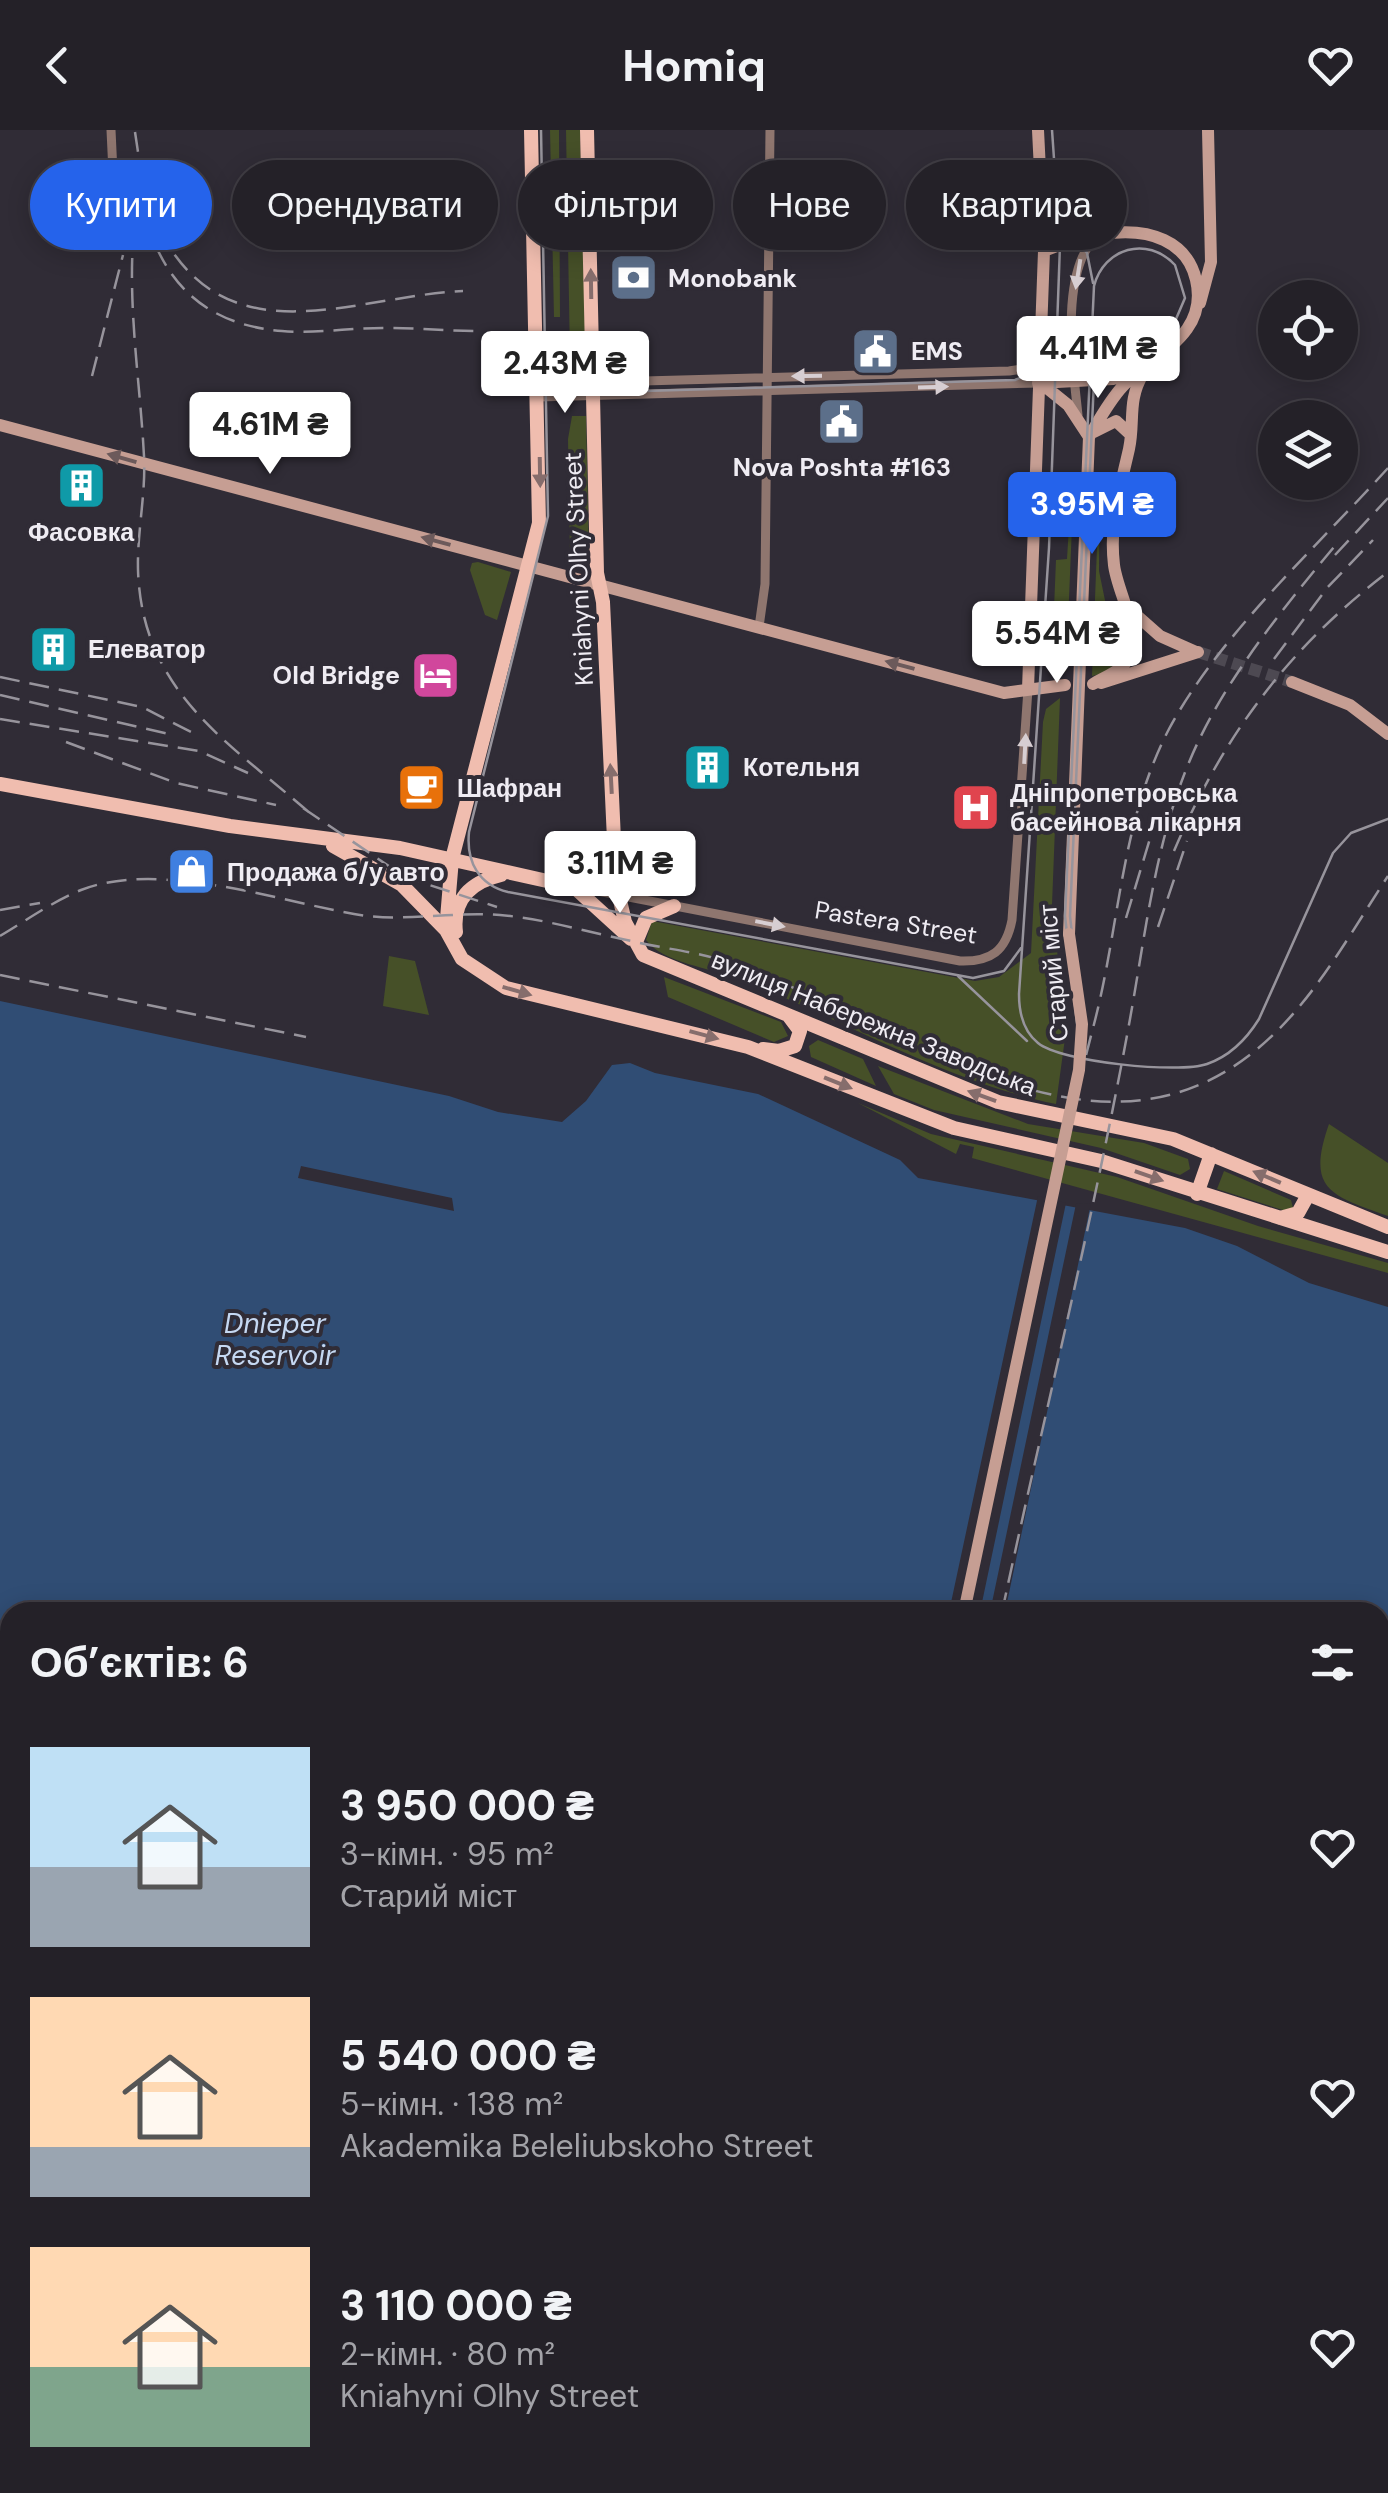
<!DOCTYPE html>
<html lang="uk">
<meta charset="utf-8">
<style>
:root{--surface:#242128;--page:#302e34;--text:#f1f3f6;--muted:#a3a3a8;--line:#413e45;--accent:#2563eb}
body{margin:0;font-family:"DM Sans",sans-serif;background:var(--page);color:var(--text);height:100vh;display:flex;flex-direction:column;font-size:38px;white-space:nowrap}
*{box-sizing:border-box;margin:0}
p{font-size:32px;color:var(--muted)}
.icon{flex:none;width:55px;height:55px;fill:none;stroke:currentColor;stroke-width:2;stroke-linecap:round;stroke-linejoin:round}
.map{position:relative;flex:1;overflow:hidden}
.drawer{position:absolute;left:0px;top:1472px;width:1390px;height:892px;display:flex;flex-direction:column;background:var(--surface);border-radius:30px 30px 0 0;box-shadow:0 5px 25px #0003,0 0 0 2px var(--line)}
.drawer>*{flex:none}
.top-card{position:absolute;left:30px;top:30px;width:1330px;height:90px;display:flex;gap:20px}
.controls{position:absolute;left:1258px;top:150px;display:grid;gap:20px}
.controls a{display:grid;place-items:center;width:100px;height:100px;border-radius:50%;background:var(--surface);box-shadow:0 5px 25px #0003,0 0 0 2px var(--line);font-size:50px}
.price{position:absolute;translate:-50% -85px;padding:0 22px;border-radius:10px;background:#fff;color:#222;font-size:32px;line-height:65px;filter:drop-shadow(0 2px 5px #0008)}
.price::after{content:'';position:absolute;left:50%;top:60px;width:30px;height:22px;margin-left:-15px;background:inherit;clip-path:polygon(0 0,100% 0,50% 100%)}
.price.current{background:var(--accent);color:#fff}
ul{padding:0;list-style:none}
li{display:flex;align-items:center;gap:30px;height:250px;padding:0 30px}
li span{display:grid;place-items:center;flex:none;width:280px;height:200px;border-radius:0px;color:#555}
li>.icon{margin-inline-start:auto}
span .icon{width:120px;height:120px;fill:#fffc;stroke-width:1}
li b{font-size:42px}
h2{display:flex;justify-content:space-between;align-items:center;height:120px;padding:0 30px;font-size:42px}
.pill{padding:0 35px;border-radius:45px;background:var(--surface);box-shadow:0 5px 25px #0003,0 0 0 2px var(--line);font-size:35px;line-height:90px}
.pill.current{background:var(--accent);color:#fff}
header{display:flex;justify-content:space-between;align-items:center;height:130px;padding:0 30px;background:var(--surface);font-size:45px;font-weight:700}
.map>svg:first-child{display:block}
.green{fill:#465028}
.water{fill:#304d74}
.pier{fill:#302c36}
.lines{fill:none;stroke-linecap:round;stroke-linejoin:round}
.secondary-tunnel{stroke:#4d4952;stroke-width:12;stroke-dasharray:12 6;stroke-linecap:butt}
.street{stroke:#8f766f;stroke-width:9}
.secondary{stroke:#c69e93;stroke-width:12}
.primary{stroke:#f0bdaf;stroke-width:14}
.tram{stroke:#97949c;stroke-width:2.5}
.rail{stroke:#97949c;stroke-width:2.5;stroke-dasharray:20 10;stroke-linecap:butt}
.secondary-bridge{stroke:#c69e93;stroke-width:12}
.oneway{fill:#d7ced2}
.oneway2{fill:#866d6c}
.oneway3{fill:#6c5a5b}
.labels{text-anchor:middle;stroke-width:8;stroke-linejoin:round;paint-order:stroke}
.poi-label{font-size:25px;font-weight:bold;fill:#efecf3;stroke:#302c36;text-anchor:start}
.street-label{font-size:25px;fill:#efecf3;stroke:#302c36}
.water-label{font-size:28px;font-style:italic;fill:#c5d8f2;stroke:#302c36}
</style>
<header><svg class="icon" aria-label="back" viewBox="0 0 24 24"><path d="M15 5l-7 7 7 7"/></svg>Homiq<svg class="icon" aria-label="heart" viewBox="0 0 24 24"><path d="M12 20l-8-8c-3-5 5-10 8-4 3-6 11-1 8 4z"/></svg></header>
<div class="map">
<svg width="1388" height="2363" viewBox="0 0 1388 2363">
<rect width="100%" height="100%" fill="#302c36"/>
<path class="green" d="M550,0h9l1,187h-6z
M566,0h14l6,233 -16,-6z
M572,286h14l3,142 -19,1 -2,-120z
M1100,340l-1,101 18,88 -9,13 -16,4z
M1069,396h3l-6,145 -10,-5 -4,-9 4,-97 11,-1z
M478,432l33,10 -14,48 -12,-5 -15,-45 2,-7z
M1060,568l-8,207 14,126 -10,73c-113,-23 -213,-85 -319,-126 -26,-10 -74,-15 -91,-38l6,-19 323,60 24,-4 32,-24 12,-231 3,-13z
M389,826l26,5 14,54 -46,-9z
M664,847l117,45 7,14 -14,6 -106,-45z
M818,910l45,19 13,27 -65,-29 -2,-11z
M878,936l150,58 116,19 44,16 2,10 -10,6 -79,-27 -167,-38 -40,-16z
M858,973l73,31 186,43 141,49 130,37v10l-416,-115 2,-11 -14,-3 -4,10z
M1329,994l59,39v53c-58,-21 -82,-26 -59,-92z
M1224,1041l67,29 2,8 -7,3 -69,-22z
M0,2180l10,9v159l-10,10z
M1388,2320v43h-108l5,-8h95v-32z
M385,2355h110l-4,8h-138z"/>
<path class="water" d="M0,871l449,95 49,16 64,10 24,-21 26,-36 18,-2 25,10 103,21 142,66 18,18 267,50 52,18 72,37 79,24v1138l-8,2v-835h-1370v616l-10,2z
M495,2355h783l-9,8h-778z"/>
<path class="pier" d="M301,1036l151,32 2,13 -156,-33z
M1038,1066l28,7 -86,409h-31z
M1091,1073l-86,409h-15l86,-408z"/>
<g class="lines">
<path class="secondary-tunnel" d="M1198,522l94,30"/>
<path class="street" d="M111,0l4,85
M538,260l31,-7 440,-12 13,-2 17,-15
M538,267l500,-14
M1078,285c-5,-47 -19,-143 18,-178
M759,497l6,-43 5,-454
M577,757l383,74c31,1 46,-10 52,-41l16,-231"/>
<path class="secondary" d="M1044,121c33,-14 85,-28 120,-11 17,8 28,22 32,40 13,55 -42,74 -73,106 -14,15 -24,34 -34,51l-20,497
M1200,173l11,-41 -3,-132
M1038,253l75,-4 22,-6
M1042,254l26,21 21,32
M0,295l1004,268 61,-8
M1094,302l22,-11 14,13
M1126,476l34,30 36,16
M1292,552l58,23 38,29
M1101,553l97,-31
M1093,554c13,-8 31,-14 37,-28 11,-25 -13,-65 -16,-91 -5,-42 6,-76 15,-116 6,-28 -2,-48 14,-75
M1028,559l16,-438 -6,-121
M777,2363l2,-8"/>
<path class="primary" d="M531,0l8,393 -87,336 -6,71 16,29 44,29 242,59 206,81 147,33 287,91
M587,0l10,443 6,29 13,281 9,39 18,33 355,147 175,37 215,88
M0,654l230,42 170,22 174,39 57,52
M333,716l69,39 44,45
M456,802c-4,-33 15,-50 45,-57
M636,812l10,-24 28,-12
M763,919l16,2 16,-5 5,-15 -12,-16
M1197,1064l14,-40
M1280,1088l18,-5 10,-18"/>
<path class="tram" d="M541,0l7,386 -79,316c-3,30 10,53 39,60l465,86 31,-7 17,-23
M1052,0l8,115 -11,303 -30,446c0,19 4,37 19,49 23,19 141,31 169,21 23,-8 39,-24 52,-45l74,-166 18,-20 37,-14
M1057,85l30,38 6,30
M548,223c10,29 32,38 62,39l405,-12 23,-10 17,-23
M958,846l69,65
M962,1482l118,-562 -15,-134 29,-630c10,-38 53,-51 81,-21l10,33 -12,28 -63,26 -16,28 -24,536 15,135 -118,561
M775,2363l2,-8"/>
<path class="rail" d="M135,2l6,40
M135,31c10,91 45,162 147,170 36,3 72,-4 108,-3 29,0 57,3 85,3
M134,98c-7,77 6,152 10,228 2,38 -7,76 -6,114 4,123 91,172 174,245
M159,99c68,132 193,67 304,62
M92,246l31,-121
M1335,425l53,-57
M1274,529l53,-71 46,-48
M0,547l142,30 55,28
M0,565l173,40
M0,589l199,32 49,22
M66,612l110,41 100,22
M303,678l102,69 92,30
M1174,721c49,-115 114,-203 214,-279
M0,780l40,-7
M1126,788l29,-96
M1158,797l29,-86
M0,806c27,-16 52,-34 81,-46 77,-30 194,10 273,24 50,9 97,-3 146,1 46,4 91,18 136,27 30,7 62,10 91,20 173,55 377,238 548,71 46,-45 78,-104 113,-157
M0,845l306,62
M965,1482c41,-194 78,-391 128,-584 27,-101 27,-205 76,-299 51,-95 147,-181 219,-261
M1002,1482c42,-197 92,-395 128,-593 17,-94 27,-192 69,-279 34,-71 90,-139 140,-199
M778,2363l2,-8
M813,2363l2,-8"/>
<path class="secondary-bridge" d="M964,1482l115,-542 3,-46 -13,-90"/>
</g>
<defs><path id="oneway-solid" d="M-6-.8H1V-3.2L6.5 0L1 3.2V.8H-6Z" transform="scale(2.5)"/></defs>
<g class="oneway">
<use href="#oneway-solid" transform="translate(1078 144) rotate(99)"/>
<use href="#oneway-solid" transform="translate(807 246) rotate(179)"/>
<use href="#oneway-solid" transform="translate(933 257) rotate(-2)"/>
<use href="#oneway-solid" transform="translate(1025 619) rotate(-87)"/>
<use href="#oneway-solid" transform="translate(770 794) rotate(11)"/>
</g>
<g class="oneway2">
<use href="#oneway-solid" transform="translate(591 154) rotate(-91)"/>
<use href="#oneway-solid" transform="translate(540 342) rotate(89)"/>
<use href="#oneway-solid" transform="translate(611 649) rotate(-93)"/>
<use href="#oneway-solid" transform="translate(517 861) rotate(16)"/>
<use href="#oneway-solid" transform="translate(704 905) rotate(15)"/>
<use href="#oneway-solid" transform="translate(838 953) rotate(22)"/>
<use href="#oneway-solid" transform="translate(982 966) rotate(-160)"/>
<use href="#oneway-solid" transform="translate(1149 1046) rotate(19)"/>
<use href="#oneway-solid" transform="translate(1267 1047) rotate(-157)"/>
</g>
<g class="oneway3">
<use href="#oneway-solid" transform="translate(122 328) rotate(-164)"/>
<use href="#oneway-solid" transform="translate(436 411) rotate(-165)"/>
<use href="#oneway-solid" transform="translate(900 535) rotate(-165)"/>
</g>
<defs>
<symbol id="bank-square" viewBox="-11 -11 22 22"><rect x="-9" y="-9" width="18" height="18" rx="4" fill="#5c6f8a" stroke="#302c36"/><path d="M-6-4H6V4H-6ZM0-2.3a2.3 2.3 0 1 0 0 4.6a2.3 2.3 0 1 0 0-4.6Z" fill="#fff"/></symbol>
<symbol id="civic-square" viewBox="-11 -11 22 22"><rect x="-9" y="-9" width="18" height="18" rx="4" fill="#5c6f8a" stroke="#302c36"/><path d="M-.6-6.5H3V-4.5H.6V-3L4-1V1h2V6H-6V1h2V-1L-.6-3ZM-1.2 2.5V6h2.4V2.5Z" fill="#fff"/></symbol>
<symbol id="building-square" viewBox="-11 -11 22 22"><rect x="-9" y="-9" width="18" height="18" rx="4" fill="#0f9aa8" stroke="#302c36"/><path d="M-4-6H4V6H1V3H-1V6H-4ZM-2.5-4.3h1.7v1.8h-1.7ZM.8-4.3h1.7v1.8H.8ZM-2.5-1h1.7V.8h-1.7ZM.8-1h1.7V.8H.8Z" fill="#fff"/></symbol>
<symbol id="hotel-square" viewBox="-11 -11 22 22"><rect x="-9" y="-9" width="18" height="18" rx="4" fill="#d1479c" stroke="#302c36"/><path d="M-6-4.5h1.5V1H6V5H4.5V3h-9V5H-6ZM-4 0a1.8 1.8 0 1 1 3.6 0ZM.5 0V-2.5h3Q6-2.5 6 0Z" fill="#fff"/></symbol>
<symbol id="cafe-square" viewBox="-11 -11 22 22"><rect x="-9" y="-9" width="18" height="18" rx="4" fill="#e8710a" stroke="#302c36"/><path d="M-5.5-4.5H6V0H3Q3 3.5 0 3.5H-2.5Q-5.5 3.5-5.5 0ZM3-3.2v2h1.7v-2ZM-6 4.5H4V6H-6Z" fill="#fff"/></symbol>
<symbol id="hospital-square" viewBox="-11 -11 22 22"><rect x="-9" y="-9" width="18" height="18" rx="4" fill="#e0444e" stroke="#302c36"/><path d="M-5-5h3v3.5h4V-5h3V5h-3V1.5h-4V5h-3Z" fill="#fff"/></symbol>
<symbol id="shop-square" viewBox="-11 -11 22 22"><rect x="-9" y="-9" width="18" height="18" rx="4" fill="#3f7fe0" stroke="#302c36"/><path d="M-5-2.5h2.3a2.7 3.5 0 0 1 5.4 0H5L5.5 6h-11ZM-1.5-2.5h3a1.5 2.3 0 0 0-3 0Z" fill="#fff"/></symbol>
</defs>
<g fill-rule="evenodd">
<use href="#bank-square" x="606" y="120" width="55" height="55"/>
<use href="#civic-square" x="848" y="194" width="55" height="55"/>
<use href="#civic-square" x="814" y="264" width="55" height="55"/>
<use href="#building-square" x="54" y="328" width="55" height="55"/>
<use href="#building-square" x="26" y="492" width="55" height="55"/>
<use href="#hotel-square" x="408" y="518" width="55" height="55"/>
<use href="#building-square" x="680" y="610" width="55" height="55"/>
<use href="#cafe-square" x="394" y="630" width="55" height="55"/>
<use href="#hospital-square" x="948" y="650" width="55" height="55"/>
<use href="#shop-square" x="164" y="714" width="55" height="55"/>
</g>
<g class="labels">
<g class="poi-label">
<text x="668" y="157">Monobank</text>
<text x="911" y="230">EMS</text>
<text x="842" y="346" text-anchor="middle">Nova Poshta #163</text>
<text x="81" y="411" text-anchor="middle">Фасовка</text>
<text x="88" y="528">Елеватор</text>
<text x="400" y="554" text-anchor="end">Old Bridge</text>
<text x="743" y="646">Котельня</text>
<text x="457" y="667">Шафран</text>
<text x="1010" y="672">Дніпропетровська<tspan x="1010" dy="29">басейнова лікарня</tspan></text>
<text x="227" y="751">Продажа б/у авто</text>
</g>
<g class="street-label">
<text transform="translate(578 439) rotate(-93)" y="9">Kniahyni Olhy Street</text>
<text transform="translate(896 792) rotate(9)" y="9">Pastera Street</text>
<text transform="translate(1053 843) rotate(-95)" y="9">Старий міст</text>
<text transform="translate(874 893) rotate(22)" y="9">вулиця Набережна Заводська</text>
</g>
<g class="water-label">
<text x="275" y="1203">Dnieper<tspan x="275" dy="32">Reservoir</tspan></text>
</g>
</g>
</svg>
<div class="controls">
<a><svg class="icon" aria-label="locate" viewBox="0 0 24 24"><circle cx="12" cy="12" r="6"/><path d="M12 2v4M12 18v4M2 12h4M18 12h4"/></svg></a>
<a><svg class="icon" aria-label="layers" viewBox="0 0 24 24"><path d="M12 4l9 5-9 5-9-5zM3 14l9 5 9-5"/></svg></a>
</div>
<b class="price" style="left:1098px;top:271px">4.41M ₴</b>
<b class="price" style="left:565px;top:286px">2.43M ₴</b>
<b class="price" style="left:270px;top:347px">4.61M ₴</b>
<b class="price current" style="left:1092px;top:427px">3.95M ₴</b>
<b class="price" style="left:1057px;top:556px">5.54M ₴</b>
<b class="price" style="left:620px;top:786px">3.11M ₴</b>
<div class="top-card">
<a class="pill current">Купити</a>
<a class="pill">Орендувати</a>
<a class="pill">Фільтри</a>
<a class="pill">Нове</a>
<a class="pill">Квартира</a>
</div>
<section class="drawer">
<h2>Об’єктів: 6<svg class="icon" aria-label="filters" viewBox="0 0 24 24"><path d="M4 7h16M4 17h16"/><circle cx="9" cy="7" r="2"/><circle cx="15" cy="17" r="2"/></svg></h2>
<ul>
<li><span style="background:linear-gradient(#bfe0f5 60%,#9aa5b1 0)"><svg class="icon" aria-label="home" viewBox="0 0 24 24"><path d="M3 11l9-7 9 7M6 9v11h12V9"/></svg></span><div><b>3 950 000 ₴</b><p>3-кімн. · 95 m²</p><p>Старий міст</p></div><svg class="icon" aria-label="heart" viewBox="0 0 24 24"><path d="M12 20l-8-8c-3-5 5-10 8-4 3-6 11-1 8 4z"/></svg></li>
<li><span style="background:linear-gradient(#ffd9b3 75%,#9aa5b1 0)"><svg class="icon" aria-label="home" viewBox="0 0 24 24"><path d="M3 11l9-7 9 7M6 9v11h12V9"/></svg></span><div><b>5 540 000 ₴</b><p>5-кімн. · 138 m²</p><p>Akademika Beleliubskoho Street</p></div><svg class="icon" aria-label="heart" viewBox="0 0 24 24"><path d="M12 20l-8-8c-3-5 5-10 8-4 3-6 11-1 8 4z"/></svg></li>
<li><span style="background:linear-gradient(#ffd9b3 60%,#7fa58c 0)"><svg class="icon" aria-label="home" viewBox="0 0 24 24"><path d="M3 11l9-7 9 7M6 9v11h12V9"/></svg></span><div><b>3 110 000 ₴</b><p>2-кімн. · 80 m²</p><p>Kniahyni Olhy Street</p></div><svg class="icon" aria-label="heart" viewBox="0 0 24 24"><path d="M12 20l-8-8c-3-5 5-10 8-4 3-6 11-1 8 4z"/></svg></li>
</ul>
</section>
</div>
